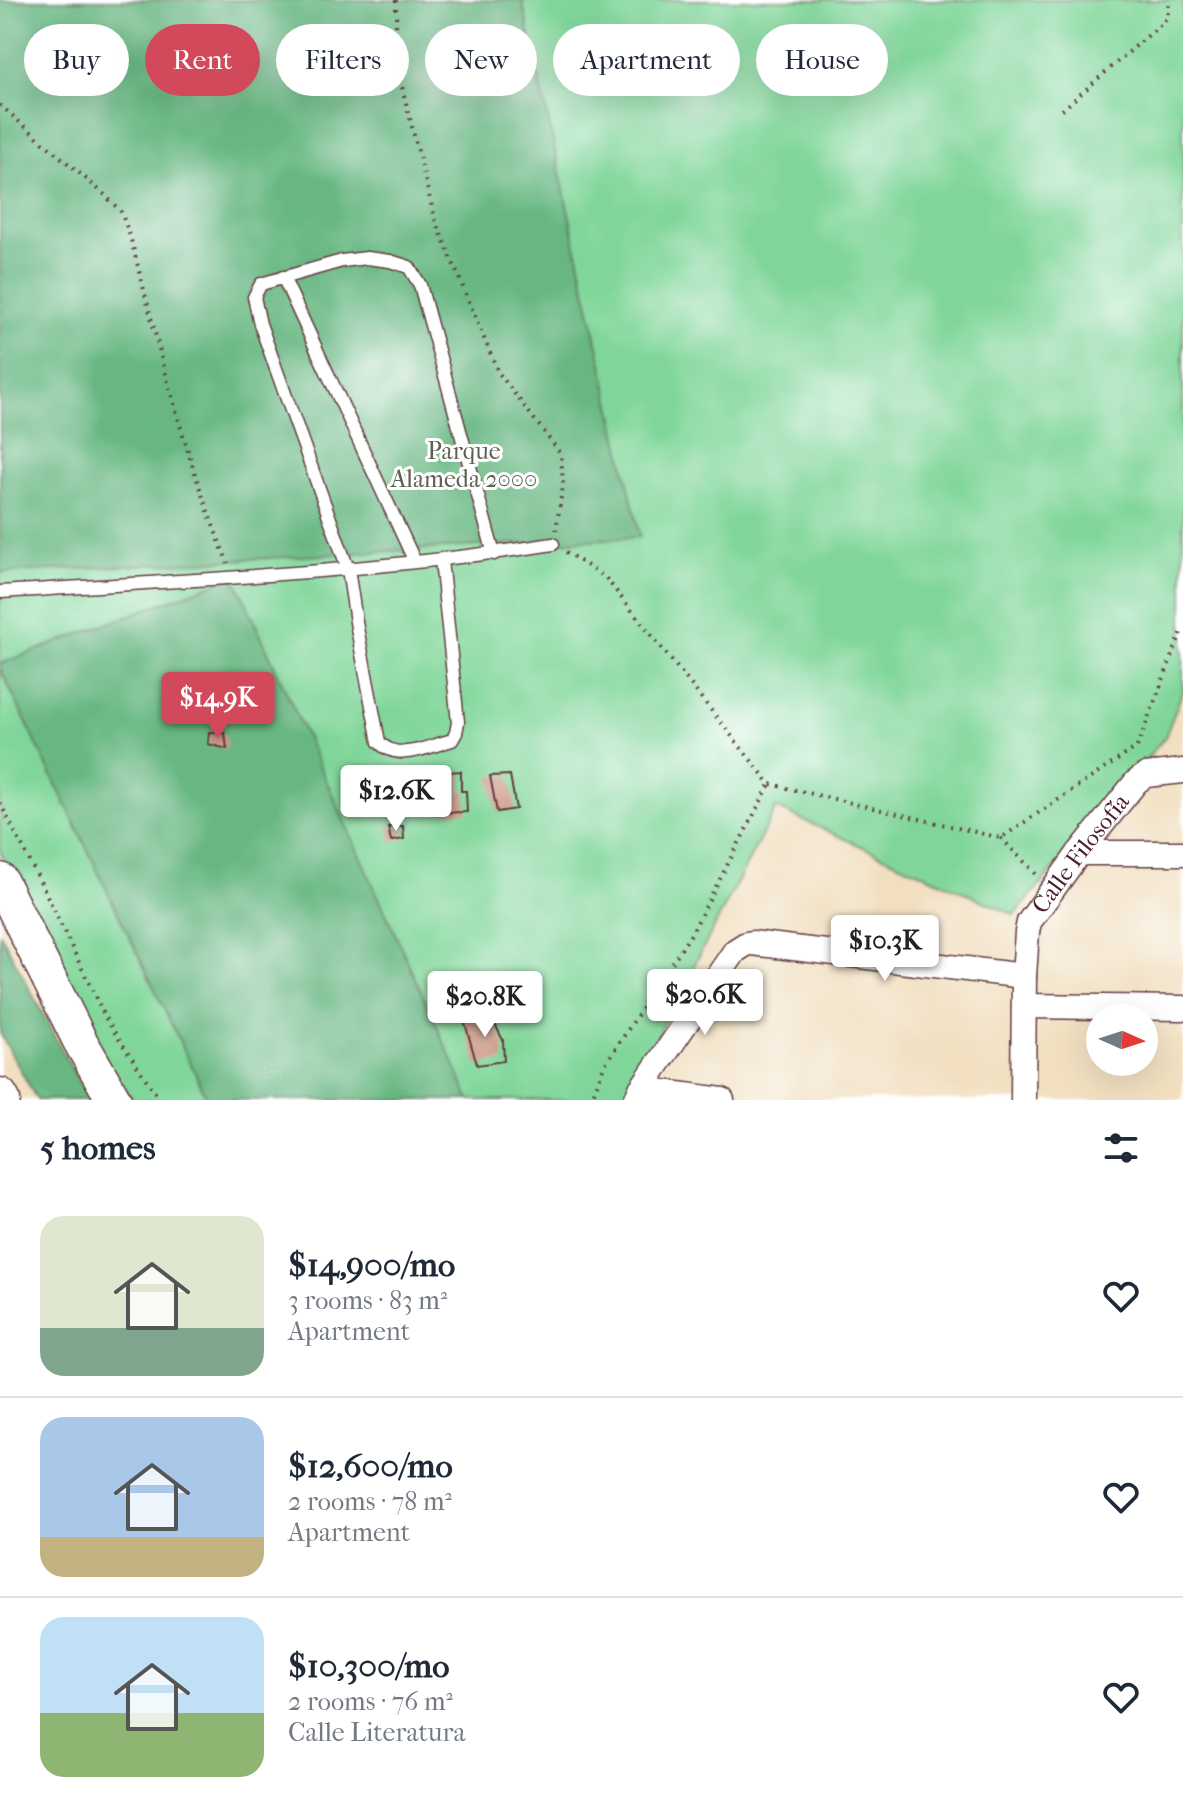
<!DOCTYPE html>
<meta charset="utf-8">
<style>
:root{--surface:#fff;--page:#f6f6f7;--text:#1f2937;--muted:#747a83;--line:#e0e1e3;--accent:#d1495b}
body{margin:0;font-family:"IM FELL French Canon",serif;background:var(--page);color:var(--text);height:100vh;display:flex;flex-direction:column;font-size:30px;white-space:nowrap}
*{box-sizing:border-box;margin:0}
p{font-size:26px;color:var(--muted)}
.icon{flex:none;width:44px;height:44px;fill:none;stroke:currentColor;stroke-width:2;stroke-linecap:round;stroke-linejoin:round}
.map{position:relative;height:1100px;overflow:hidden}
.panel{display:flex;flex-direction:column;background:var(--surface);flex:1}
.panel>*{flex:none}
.guide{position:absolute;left:24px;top:24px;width:1136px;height:72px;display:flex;gap:16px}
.needle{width:52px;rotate:93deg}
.tools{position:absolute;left:1086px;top:1004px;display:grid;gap:16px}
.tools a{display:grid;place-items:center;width:72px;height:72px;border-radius:50%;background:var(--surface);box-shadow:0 8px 32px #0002;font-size:40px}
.price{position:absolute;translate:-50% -68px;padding:0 18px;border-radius:8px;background:#fff;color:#222;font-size:26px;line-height:52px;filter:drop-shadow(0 2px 4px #0008)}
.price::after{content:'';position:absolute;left:50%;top:48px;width:24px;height:18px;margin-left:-12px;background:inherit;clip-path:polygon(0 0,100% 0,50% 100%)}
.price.active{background:var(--accent);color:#fff}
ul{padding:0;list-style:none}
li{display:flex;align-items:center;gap:24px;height:200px;padding:0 40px}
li+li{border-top:2px solid var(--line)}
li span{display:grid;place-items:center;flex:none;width:224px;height:160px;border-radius:24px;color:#555}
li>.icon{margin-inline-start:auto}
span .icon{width:96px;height:96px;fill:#fffc;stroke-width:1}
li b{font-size:34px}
h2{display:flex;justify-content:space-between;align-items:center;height:96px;padding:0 40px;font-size:34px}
.pill{padding:0 28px;border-radius:36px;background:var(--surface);box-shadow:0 8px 32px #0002;font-size:28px;line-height:72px}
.pill.active{background:var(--accent);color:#fff}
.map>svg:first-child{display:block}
.green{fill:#80d69a;stroke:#657a62;stroke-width:2}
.forest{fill:#68b782;stroke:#596b56;stroke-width:2}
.building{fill:#cc9987}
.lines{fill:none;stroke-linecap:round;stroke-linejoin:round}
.lane-casing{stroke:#633c41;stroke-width:15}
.street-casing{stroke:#633c41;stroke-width:27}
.secondary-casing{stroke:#633c41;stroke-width:37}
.path{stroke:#633c41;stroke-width:4;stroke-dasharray:2 6;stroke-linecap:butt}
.lane{stroke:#fff;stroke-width:12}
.street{stroke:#fff;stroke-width:24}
.secondary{stroke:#fff;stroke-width:34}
.labels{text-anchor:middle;stroke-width:6;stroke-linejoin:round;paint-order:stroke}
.park-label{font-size:24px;fill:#5d5f52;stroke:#fff}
.street-label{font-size:24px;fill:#4a1f2b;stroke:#fff}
</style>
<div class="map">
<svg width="1183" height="1100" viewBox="0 0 1183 1100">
<rect width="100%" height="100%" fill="#fff"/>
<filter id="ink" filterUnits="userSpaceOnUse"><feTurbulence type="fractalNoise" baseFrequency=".0125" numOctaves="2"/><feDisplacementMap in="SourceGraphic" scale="16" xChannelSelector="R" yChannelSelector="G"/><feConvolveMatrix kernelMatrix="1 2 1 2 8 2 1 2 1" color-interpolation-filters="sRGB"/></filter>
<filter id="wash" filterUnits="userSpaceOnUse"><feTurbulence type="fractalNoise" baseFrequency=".006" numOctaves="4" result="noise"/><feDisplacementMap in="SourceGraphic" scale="32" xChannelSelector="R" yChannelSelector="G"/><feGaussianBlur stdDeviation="1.8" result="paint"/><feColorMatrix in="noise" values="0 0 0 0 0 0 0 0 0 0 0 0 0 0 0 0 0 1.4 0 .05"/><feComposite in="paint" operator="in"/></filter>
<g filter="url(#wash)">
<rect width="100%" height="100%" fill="#f1dfc0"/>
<path class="green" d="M0,0h1183v690l-18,47 -150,178 -239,-107 -152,292h-491l-45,-63 -88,-186z"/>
<path class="forest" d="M0,0h522l118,537 -640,36z
M234,576l236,524h-262l-208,-432v-4z
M0,933l77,146 14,21h-54l-37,-67z"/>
<g id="blocks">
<path class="building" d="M209,732l16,1 2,16 -19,-5z
M461,771v20h5l1,21 -45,1 -4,-19 1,-20z
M510,775l6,34 -19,3 -7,-36z
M403,826l1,13 -13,2 -3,-14z
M489,1013l14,27 1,21 -27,4 -14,-49z"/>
</g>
</g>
<g filter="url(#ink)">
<use href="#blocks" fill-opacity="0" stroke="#633c41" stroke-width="2"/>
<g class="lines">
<defs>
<path id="lane" d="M283,277l132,285
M441,560l17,162 -2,11 -4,7c-22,6 -54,23 -73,2l-22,-114 -9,-59 -88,-245 -6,-27 7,-13 81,-23 25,-3 23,3 19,6 11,18 74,269
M0,592c185,-12 371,-19 553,-48"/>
<g id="street">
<path d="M1079,853h104"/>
<path d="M1024,1006l159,2"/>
<path d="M641,1089l81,11"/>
<path d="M636,1100l5,-11 94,-138 11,-7 6,-1 272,33"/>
<path id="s1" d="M1023,1100l1,-124 3,-44 2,-10 50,-69 57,-71 10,-7 37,-4"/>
</g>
<path id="secondary" d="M0,880l80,161 34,59
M0,1095l3,5"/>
</defs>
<use href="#lane" class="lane-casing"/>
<use href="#street" class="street-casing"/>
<use href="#secondary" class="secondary-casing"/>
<path class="path" d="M396,0v63l39,156 63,153 63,82 2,30 -7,46
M0,105l105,90 16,17 9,24c29,110 54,222 98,327
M1062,110l105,-91 2,-19
M566,552l39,25 165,207 231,54 136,-91 46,-119
M0,803l41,80 66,138 53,79
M1001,838l35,36
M591,1100l13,-34 87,-132 79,-150"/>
<use href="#lane" class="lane"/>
<use href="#street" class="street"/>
<use href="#secondary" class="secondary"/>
</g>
</g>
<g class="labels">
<g class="park-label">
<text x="464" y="459">Parque<tspan x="464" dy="28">Alameda 2000</tspan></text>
</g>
<g class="street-label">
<text dy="8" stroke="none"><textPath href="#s1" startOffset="264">Calle Filosofía</textPath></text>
</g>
</g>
</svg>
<div class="tools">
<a><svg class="needle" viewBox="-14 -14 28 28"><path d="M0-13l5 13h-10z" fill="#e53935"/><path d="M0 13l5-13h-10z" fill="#747a83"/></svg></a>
</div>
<b class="price active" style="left:218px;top:740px">$14.9K</b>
<b class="price" style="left:396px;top:833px">$12.6K</b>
<b class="price" style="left:885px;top:983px">$10.3K</b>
<b class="price" style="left:705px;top:1037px">$20.6K</b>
<b class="price" style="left:485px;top:1039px">$20.8K</b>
<div class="guide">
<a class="pill">Buy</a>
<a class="pill active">Rent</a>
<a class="pill">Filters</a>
<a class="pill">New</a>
<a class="pill">Apartment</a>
<a class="pill">House</a>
</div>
</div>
<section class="panel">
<h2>5 homes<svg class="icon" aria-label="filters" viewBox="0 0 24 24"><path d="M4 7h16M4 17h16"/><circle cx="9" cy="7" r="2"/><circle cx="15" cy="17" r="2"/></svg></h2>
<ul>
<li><span style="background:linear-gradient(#dfe7d0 70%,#7fa58c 0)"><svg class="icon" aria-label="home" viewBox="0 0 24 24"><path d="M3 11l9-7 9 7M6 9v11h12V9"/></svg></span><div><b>$14,900/mo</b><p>3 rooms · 83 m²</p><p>Apartment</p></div><svg class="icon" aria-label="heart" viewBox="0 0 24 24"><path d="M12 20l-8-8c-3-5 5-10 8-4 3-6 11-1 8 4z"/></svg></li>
<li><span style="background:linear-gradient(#a9c7e8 75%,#c2b280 0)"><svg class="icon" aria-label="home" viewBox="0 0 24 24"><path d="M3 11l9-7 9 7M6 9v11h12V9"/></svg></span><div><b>$12,600/mo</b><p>2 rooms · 78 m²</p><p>Apartment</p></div><svg class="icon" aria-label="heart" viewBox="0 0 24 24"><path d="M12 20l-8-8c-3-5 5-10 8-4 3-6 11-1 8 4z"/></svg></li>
<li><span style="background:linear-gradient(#bfe0f5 60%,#8fb573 0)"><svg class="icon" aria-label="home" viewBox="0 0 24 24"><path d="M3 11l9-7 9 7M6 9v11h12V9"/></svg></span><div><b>$10,300/mo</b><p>2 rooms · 76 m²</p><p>Calle Literatura</p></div><svg class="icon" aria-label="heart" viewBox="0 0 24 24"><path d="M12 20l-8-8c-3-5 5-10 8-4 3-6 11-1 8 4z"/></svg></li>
</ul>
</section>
